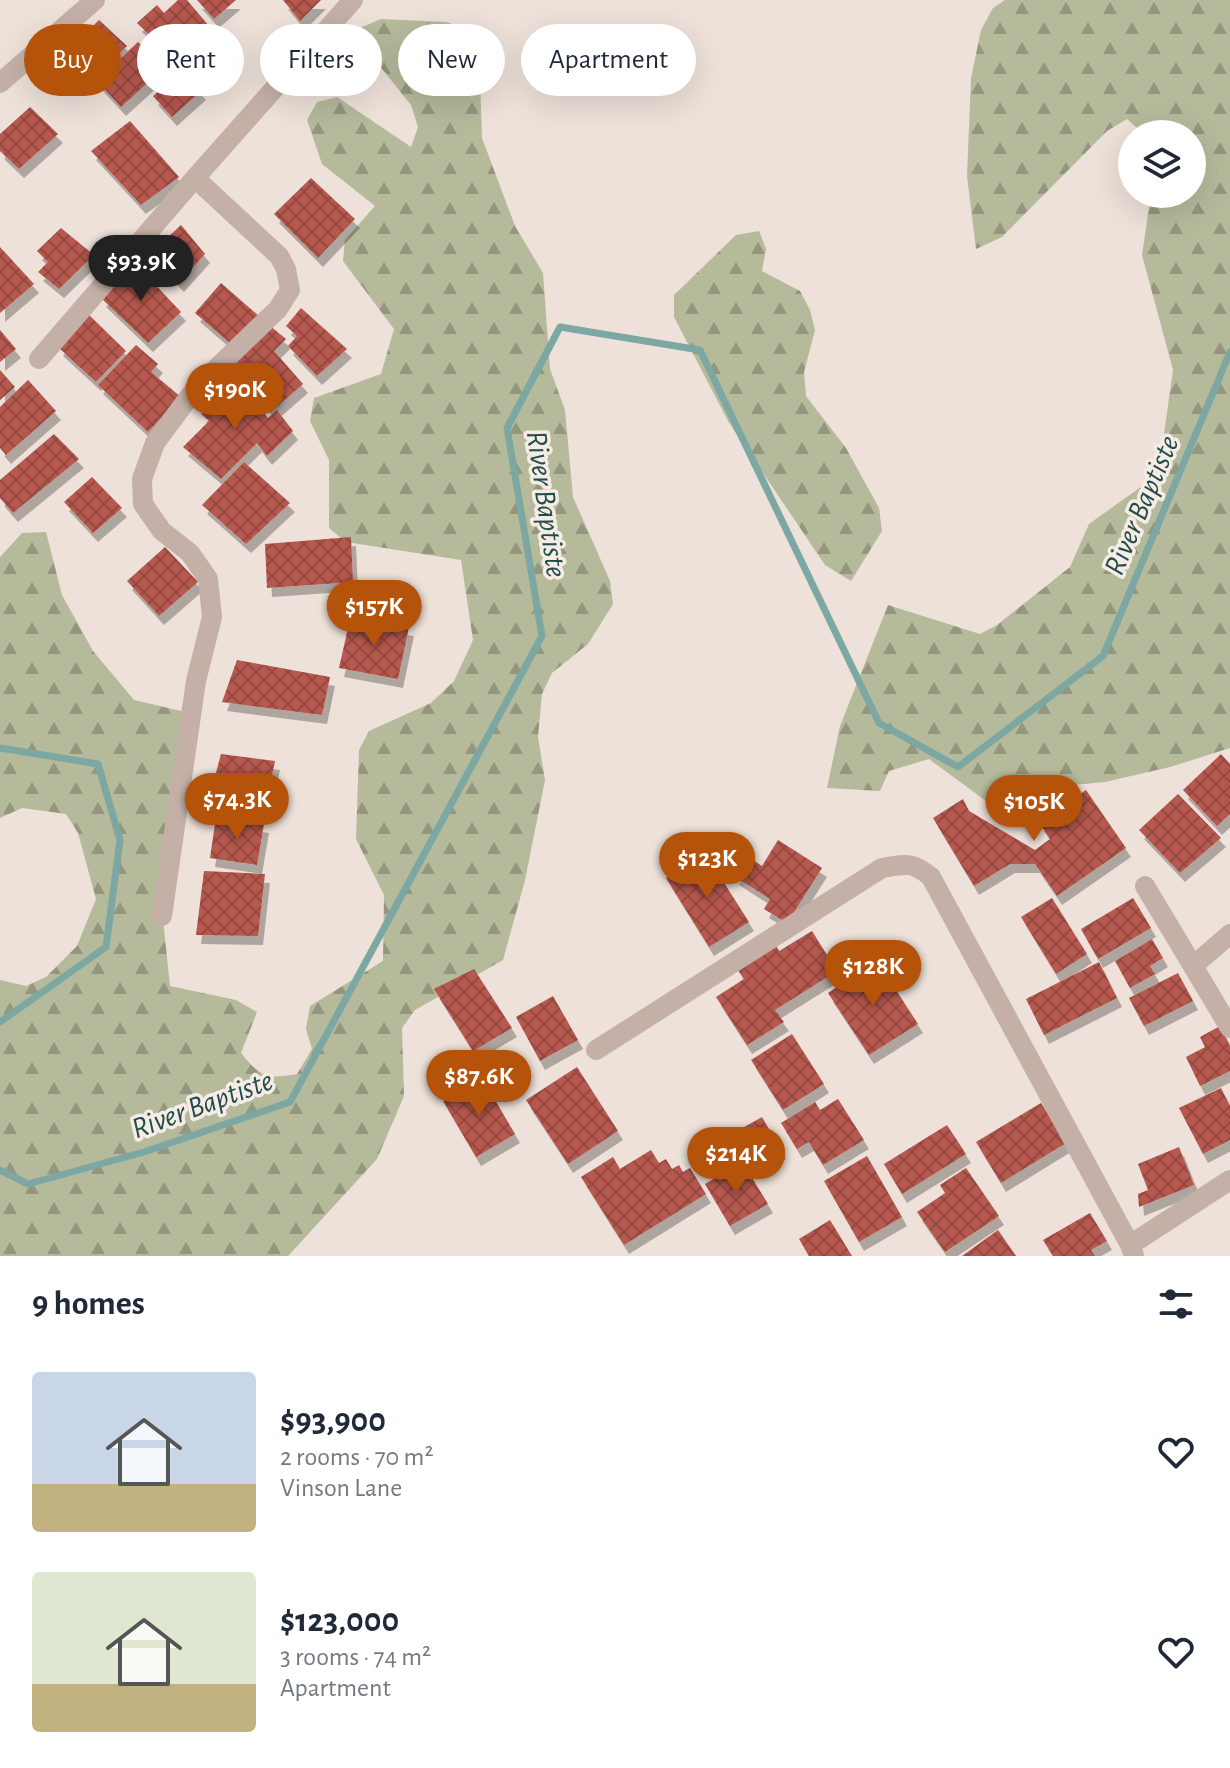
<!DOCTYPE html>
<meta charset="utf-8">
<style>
:root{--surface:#fff;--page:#f2f2f3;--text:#1f2937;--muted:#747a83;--accent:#b45309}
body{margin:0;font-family:"Alegreya Sans",sans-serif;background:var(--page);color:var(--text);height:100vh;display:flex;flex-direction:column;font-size:30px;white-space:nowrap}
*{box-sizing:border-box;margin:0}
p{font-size:26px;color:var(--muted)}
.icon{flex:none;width:44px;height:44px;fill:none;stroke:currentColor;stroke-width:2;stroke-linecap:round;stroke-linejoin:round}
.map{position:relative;height:1256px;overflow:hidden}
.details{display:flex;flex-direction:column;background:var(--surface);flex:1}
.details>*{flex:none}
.guide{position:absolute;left:24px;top:24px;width:800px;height:72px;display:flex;gap:16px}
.controls{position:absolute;left:1118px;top:120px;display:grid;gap:16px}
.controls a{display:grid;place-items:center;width:88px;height:88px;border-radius:50%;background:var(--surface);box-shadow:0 8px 32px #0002;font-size:40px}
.price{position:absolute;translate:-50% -68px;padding:0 18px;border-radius:28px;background:var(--accent);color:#fff;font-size:26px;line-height:52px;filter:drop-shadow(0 2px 4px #0008)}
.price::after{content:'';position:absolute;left:50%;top:48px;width:24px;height:18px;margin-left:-12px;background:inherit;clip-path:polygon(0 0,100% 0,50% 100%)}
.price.on{background:#222;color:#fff}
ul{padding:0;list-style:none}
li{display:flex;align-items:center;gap:24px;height:200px;padding:0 32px}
li span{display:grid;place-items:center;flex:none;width:224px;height:160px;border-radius:8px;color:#555}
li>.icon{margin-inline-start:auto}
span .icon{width:96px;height:96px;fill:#fffc;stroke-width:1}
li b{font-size:34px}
h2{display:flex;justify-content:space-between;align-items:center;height:96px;padding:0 32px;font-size:34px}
.chip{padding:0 28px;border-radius:36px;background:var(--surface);box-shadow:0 8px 32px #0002;font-size:28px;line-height:72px}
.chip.on{background:var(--accent);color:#fff}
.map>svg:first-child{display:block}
.forest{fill:url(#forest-firs)}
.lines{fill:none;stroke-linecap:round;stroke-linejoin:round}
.stream{stroke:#7ca7a2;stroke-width:7}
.building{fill:url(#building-cross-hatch);filter:url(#shadow)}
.minor{stroke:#c4b0a7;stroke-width:20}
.labels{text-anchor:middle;stroke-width:7;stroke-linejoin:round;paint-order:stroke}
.water-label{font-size:30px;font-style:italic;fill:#214d4a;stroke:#f6ece5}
</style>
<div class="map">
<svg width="1230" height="1256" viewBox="0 0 1230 1256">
<defs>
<pattern id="forest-firs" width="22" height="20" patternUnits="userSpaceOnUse" patternTransform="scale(2)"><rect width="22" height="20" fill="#b5ba9b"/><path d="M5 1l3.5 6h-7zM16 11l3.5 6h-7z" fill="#94977e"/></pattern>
<pattern id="building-cross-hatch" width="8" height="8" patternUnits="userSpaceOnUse" patternTransform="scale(2)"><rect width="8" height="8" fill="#b6584e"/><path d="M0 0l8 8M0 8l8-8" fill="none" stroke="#954941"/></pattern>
<filter id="shadow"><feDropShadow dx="5" dy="9" stdDeviation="0" flood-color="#0004"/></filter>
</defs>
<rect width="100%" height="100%" fill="#ede1d9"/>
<path class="forest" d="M1005,0h225v748l-60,19 -65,15 -32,3 -63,36 -24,-20 -57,-42 -40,12 -9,20 -53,-3 13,-62 48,-121 92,29 17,-9 73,-58 19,-43 56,-40 18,-43 10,-71 -31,-115 9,-61h41v-60h-48l-17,-15 -20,12 -105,106 -26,12 -9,-73 4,-98 10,-48 12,-22z
M381,19l65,3 22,7 11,19 3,90 33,88 28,47 7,96 15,41 8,87 37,84 3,23 -25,40 -36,29 -10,21 -4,43 7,43 -20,100 -22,80 -88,50 -13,18 2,68 -27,63 -89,97h-288v-276l26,6 20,-9 31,-31 19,-47 -18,-66 -12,-19 -44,-6 -22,10v-261l22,-24 24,-1 16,63 31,56 41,49 60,14 -31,205 7,67 66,14 21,12 -16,41c20,25 26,26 56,21l15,-25 -6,-20 4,-23 73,-45 1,-66 -28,-56 3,-89 10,-19 62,-28 23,-22 19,-41 -12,-80 -115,-18 -17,-14v-68l-19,-39 4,-23 67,-24 13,-45 -51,-68 2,-21 30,-34 -53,-42 -15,-44 10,-18 20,-5 74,50 7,-20 -7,-22 -45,-56 -6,-21z
M759,231l7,18 -4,22 38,20 10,19 5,20 -11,42 2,24 40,52 33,60 3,23 -31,50 -26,-16 -97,-144 -54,-104v-22l62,-60z"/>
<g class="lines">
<path class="stream" d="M0,748l98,16 22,76 -14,107 -106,75
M0,1170l28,14 116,-32 146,-50 252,-466 -35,-208 53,-101 140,23 179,373 79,44 145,-111 127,-304"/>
</g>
<path class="building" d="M178,0h9l22,26 -37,31 -35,-34 20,-18 7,8z
M197,0h39l-22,19z
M283,0h38l-21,21z
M99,20l28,26 -32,32 -29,-26z
M138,42l15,15 2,-3 11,12 -45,41 -24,-26z
M182,71l19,20 -29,26 -19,-21z
M30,107l28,27 -39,35 -19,-18v-17z
M130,121l49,56 -38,28 -50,-54z
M311,178l44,41 -37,39 -44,-44z
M181,225l24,29 -26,29 -28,-30z
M61,228l33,27 -35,34 -21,-17 10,-10 -11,-11z
M0,247l34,37 -34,29z
M134,262l47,50 -33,31 -47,-45z
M221,283l38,33 -28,28 -36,-31z
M301,308l46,41 -30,27 -29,-30 9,-10 -11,-10z
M87,313l39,38 -30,31 -38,-35z
M269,325l17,14 -12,12 29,33 -32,28 -37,-48z
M0,330l16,19 -16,13z
M136,345l22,19 -7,8 30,25 -33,35 -50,-47z
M0,370l15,17 -15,13z
M236,378l32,40 9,-8 16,21 -26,25 -10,-13 -36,36 -38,-32 26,-26 -8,-7z
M28,380l28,31 -50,44 -6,-7v-41z
M54,434l25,25 -66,54 -13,-15v-18z
M244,462l46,41 -44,41 -44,-39z
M92,477l30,31 -29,25 -29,-31z
M351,537l2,45 -86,6 -2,-44z
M165,547l33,35 -39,34 -32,-35z
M350,619l59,8 -11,52 -59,-11z
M237,660l93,17 -8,38 -100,-13z
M221,754l54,7 -10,49 -57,-8z
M1221,754l9,10v50l-13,12 -34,-36z
M1086,790l40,58 -69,48 -22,-32h-25l-36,22 -41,-68 30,-19 6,12 66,39 15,-11 -11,-17z
M1178,794l43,44 -41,35 -41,-43z
M216,817l48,7 -7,41 -47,-7z
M778,840l44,28 -35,55 -23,-14 6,-10 -36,-23 13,-20 15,10z
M705,853l44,69 -40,25 -43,-69z
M204,871l61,3 -7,62 -62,-1z
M1052,898l35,56 -31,20 -35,-57z
M1133,898l18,30 -53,31 -17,-30z
M812,931l25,40 -62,39 9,12 -37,23 -31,-48 28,-18 -7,-10 39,-24 3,6z
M1152,939l11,19 -13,8 5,8 -25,14 -15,-27z
M877,961l41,63 -49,31 -41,-62z
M1099,962l18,36 -73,37 -18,-36z
M474,969l38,59 -39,23 -39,-62z
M1178,973l15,28 -49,25 -15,-28z
M553,996l25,44 -38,21 -24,-44z
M1220,1026l10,20v25l-30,15 -14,-29 19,-10 -5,-10z
M792,1034l32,50 -41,26 -32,-50z
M577,1067l41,64 -50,33 -42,-64z
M482,1078l33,56 -39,23 -33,-56z
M1221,1088l9,18v34l-27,14 -24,-46z
M838,1099l26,41 -41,25 -14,-23 -12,7 -16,-26 34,-21 5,8z
M1041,1103l25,40 -65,40 -25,-41z
M762,1117l19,33 -37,21 -19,-33z
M947,1125l19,29 -64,40 -18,-30z
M1179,1147l15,38 -55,22 -1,-13 10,-4 -10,-26z
M651,1150l8,13 7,-4 6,10 7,-4 4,7 7,-4 16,26 -82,51 -43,-68 32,-20 7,12z
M867,1156l35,61 -43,25 -35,-61z
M737,1165l9,14 5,-3 17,28 -38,22 -25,-42z
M966,1168l33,48 -54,36 -28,-40 28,-19 -5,-8z
M1090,1213l17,28 -16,9 4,6h-42l-10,-16z
M830,1220l22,36h-43l-10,-17z
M998,1230l18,26h-54z"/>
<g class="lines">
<path class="minor" d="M0,83l95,-83
M39,359l156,-181 158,-178
M1145,886l85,142
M162,916l34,-235 16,-64 -4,-38 -18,-26 -28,-22 -19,-27 -1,-25 13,-36 40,-54 83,-80 12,-19 -4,-21 -7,-13 -84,-78
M1193,966l37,-32
M596,1050l286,-182c23,-4 30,-7 49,9l199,368
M1134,1256l-4,-11 100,-65"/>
</g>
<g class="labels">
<g class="water-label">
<text transform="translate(547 504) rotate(82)" y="10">River Baptiste</text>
<text transform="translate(1141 505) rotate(-67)" y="10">River Baptiste</text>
<text transform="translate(202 1104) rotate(-20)" y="10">River Baptiste</text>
</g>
</g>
</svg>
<div class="controls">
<a><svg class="icon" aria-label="layers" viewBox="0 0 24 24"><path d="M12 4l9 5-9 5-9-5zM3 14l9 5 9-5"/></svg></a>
</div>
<b class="price on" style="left:141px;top:303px">$93.9K</b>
<b class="price" style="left:235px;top:431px">$190K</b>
<b class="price" style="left:374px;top:648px">$157K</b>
<b class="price" style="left:237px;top:841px">$74.3K</b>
<b class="price" style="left:1034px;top:843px">$105K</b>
<b class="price" style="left:707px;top:900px">$123K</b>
<b class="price" style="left:873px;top:1008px">$128K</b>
<b class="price" style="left:479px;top:1118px">$87.6K</b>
<b class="price" style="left:736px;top:1195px">$214K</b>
<div class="guide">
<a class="chip on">Buy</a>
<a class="chip">Rent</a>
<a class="chip">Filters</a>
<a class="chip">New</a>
<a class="chip">Apartment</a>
</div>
</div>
<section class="details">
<h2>9 homes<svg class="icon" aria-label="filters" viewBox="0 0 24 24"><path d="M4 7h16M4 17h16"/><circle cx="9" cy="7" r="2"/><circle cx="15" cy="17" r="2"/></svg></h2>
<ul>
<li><span style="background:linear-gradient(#c9d6e8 70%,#c2b280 0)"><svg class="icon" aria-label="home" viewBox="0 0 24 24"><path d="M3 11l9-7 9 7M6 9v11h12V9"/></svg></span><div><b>$93,900</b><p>2 rooms · 70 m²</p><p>Vinson Lane</p></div><svg class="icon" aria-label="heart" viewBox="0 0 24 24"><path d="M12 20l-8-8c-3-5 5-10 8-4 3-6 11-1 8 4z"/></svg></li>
<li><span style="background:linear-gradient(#dfe7d0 70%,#c2b280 0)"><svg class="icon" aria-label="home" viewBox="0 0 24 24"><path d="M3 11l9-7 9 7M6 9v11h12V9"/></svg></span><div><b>$123,000</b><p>3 rooms · 74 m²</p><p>Apartment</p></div><svg class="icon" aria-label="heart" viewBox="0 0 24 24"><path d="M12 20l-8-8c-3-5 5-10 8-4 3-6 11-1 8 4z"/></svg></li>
</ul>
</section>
